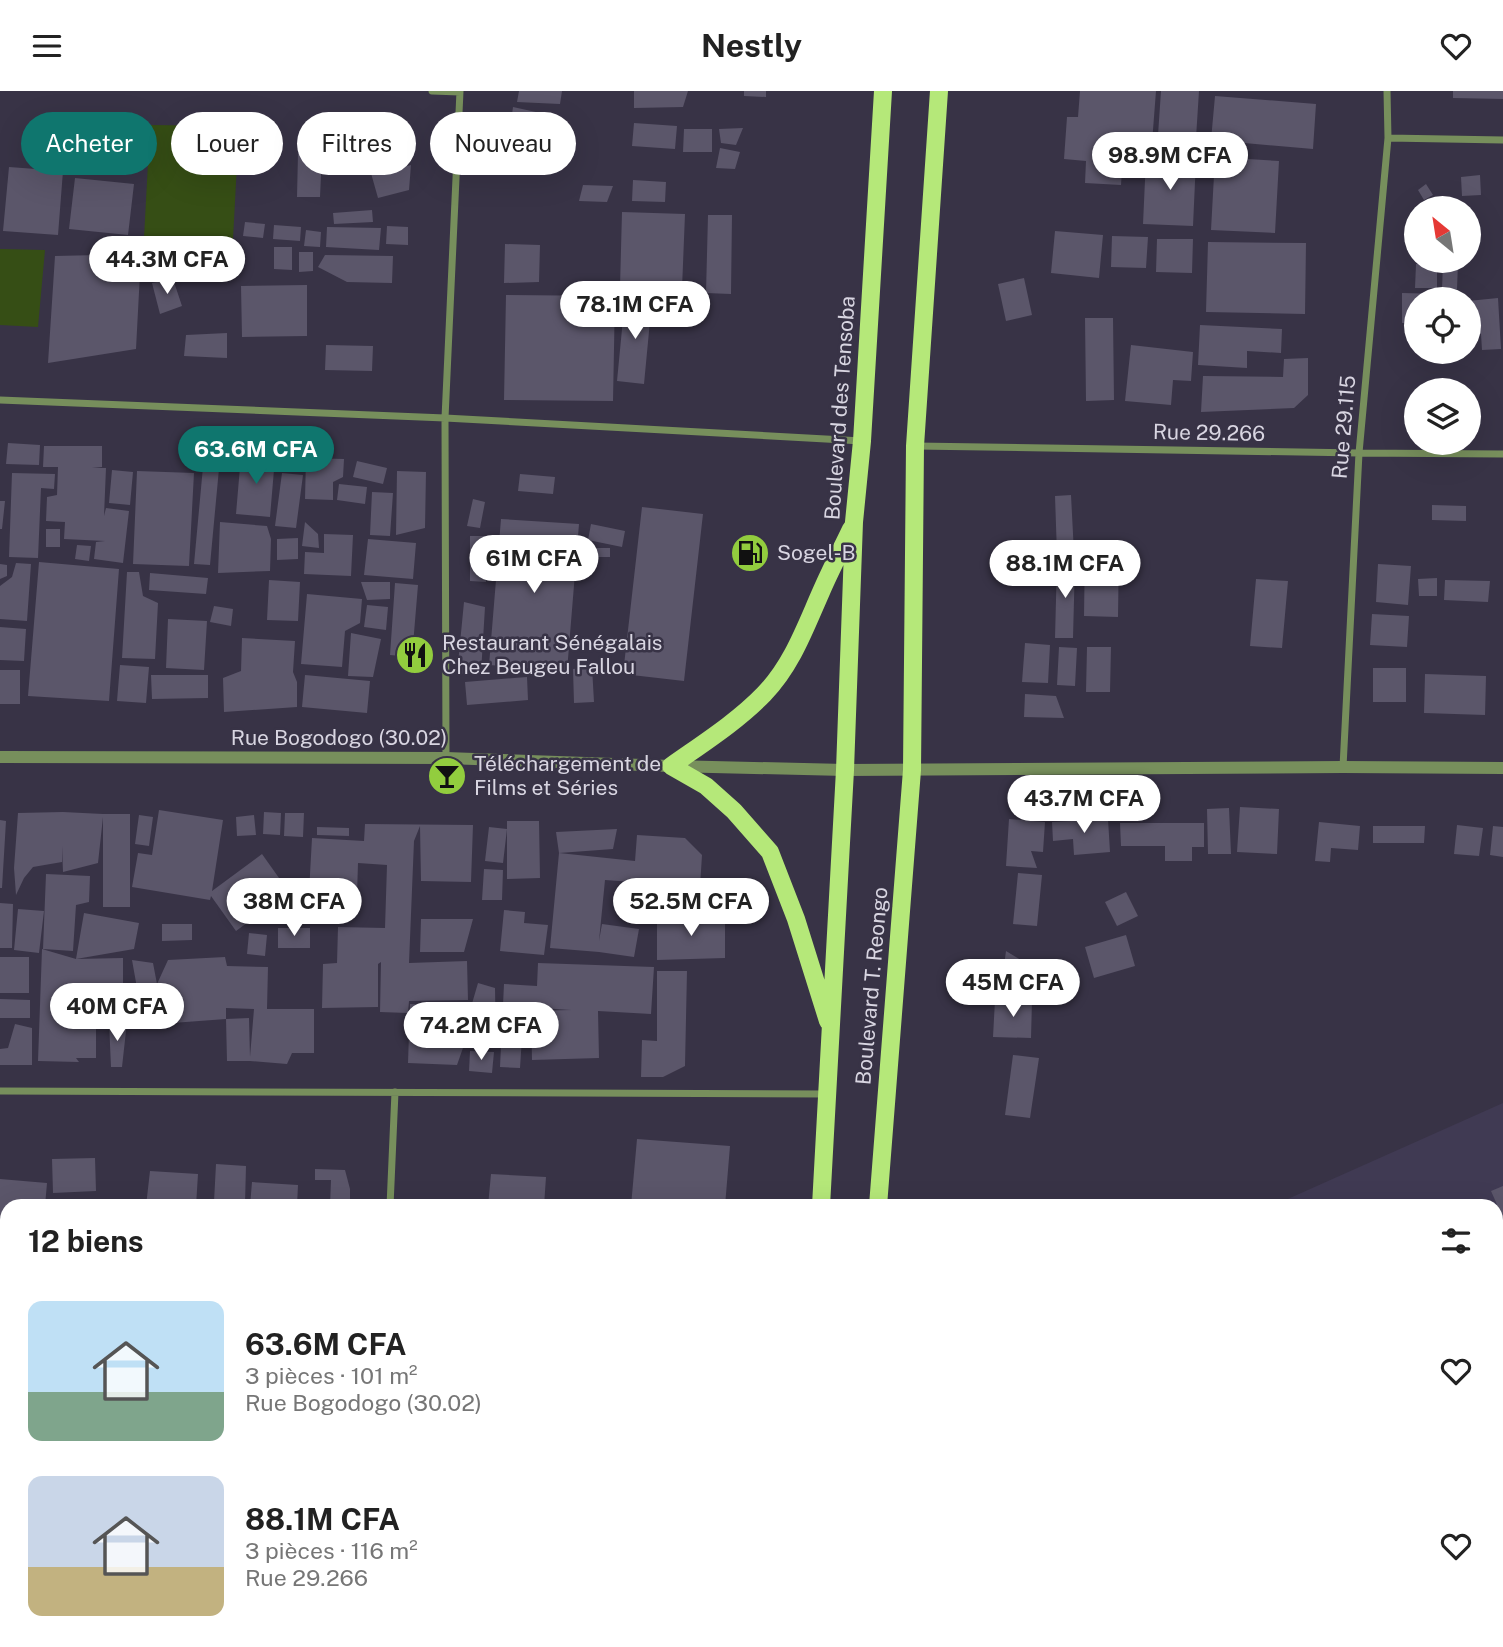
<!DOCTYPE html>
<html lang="fr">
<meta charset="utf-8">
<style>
:root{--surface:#fff;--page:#f2f2f2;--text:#222;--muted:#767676;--accent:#0f766e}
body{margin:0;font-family:"Public Sans",sans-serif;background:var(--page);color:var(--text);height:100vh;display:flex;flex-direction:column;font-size:26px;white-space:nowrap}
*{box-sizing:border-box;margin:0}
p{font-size:23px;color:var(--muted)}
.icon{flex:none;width:38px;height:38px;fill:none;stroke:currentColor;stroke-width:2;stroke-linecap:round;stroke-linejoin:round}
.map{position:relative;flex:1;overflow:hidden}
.details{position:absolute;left:0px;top:1108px;width:1503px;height:450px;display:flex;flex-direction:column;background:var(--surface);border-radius:21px 21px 0 0;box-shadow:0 7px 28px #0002}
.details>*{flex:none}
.guide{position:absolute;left:21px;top:21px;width:700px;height:63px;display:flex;gap:14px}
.needle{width:46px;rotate:330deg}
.tools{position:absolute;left:1404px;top:105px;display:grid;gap:14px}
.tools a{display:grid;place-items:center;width:77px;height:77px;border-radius:50%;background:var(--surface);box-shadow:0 7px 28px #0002;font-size:35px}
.price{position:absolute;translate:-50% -60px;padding:0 16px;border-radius:24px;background:#fff;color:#222;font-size:23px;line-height:46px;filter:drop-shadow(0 2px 4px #0008)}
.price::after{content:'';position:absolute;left:50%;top:42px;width:21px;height:16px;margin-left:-10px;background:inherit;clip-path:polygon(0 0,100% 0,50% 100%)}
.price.on{background:var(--accent);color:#fff}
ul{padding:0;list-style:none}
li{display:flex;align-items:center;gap:21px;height:175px;padding:0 28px}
li span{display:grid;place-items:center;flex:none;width:196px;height:140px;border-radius:14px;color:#555}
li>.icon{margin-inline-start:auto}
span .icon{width:84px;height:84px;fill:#fffc;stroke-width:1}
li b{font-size:30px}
h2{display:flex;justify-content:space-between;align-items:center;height:84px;padding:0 28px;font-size:30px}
.pill{padding:0 24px;border-radius:32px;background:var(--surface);box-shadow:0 7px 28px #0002;font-size:24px;line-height:63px}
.pill.on{background:var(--accent);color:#fff}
header{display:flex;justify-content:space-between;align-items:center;height:91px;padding:0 28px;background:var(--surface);font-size:32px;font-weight:700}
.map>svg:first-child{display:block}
.built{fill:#403a53}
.green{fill:#364e15}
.building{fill:#5b566a}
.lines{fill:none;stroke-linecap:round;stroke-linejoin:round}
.minor{stroke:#778f5c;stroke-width:7}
.tertiary{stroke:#778f5c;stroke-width:12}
.primary{stroke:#b5e879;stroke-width:18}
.labels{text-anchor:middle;stroke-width:5;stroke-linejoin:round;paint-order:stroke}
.street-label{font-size:21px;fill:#d8d5e1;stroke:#383346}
.poi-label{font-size:21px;fill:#d8d5e1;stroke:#383346;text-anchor:start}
</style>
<header><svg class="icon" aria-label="menu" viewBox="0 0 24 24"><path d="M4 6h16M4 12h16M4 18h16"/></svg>Nestly<svg class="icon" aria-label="heart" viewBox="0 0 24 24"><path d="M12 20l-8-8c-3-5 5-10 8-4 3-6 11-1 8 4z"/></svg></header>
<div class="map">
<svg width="1503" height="1556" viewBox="0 0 1503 1556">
<rect width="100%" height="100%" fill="#383346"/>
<path class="built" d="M1503,1012v544h-178l-3,-5 174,-1v-435h-224z"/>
<path class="green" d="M150,34l89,1 -6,113 -89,-1z
M0,158l45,1 -7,77 -38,-2z"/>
<path class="building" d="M519,0h43l-2,13 -43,-2z
M634,0h54l-5,16 -49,1z
M744,0h22v6l-22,-1z
M1080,0h76l-4,52 -19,-1v15l-10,-1 -2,29 -36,-2 1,-22 -22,-2 3,-42h11z
M1161,0h38l-3,47 -38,-3z
M1453,0h50v8l-50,-1z
M1215,5l101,8 -3,45 -102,-9z
M513,16l32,7 -3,52 -37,-1z
M98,32l44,2 -2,31 -44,-2z
M634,32l43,3 -2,23 -43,-3z
M743,37l-7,17 -15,-2 -2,-14z
M684,38h28v23h-29z
M720,57l20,4 -5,17 -19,-1z
M298,62l24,1 -2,43h-23z
M387,62l5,17 19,-5 -2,25 -31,8 -11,-39z
M1215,66l64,4 -4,72 -64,-3z
M1146,67l50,2 -3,66 -50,-2z
M9,76l54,4 -5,64 -55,-4z
M1480,84l1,20 -19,1 -1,-19z
M75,87l59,6 -6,51 -59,-6z
M633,89l33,2 -1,20 -33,-1z
M1426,93l7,11 -9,5 -6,-10z
M583,94l30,1 -6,16 -28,-1z
M372,119l1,12 -39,2 -1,-11z
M622,121l63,2 -3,75 -62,-2z
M1412,121l4,1v20l-4,-1z
M708,124h24l-1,79 -25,-1z
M245,131l20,2 -2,14 -20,-2z
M274,134l27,2 -1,14 -27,-2z
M387,135l21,1v18l-22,-1z
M327,136l54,1 -2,22 -53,-3z
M306,139l15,2 -1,15 -16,-1z
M1055,140l48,4 -4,43 -48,-5z
M1112,145l36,1 -2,31 -35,-1z
M1157,148h36l-1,34 -36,-1z
M1208,151l98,1 -1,71 -99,-2z
M505,153l35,1 -1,37 -35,1z
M274,156h18v23l-18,-1z
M195,159l36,1 -1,29h-35z
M299,161h14v19l-14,1z
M141,163l-5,95 -88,14 7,-107z
M325,164l68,1 -1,27 -45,-1 -29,-15z
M1443,172h15l-1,26h-15z
M1416,173h21v24h-22z
M1024,187l8,37 -26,6 -8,-37z
M173,188l9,27 -22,8 -8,-31z
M307,194v51l-65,1 -1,-51z
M1402,202l40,1v5h-26v24h-14z
M506,204l109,1 -2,105 -109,-1z
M625,207l27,2 -8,84 -27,-3z
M1498,207l3,51 -19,1 -1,-16 -13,1v-34z
M1085,227h28l1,82 -28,1z
M1200,234l82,4 -1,24 -34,-2v17l-49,-3z
M227,242v25l-43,-2 2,-21z
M326,254l47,1 -1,25 -47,-1z
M1131,254l62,7 -2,29 -18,-1 -2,25 -46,-4z
M1308,267v37l-14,13 -93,4 2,-36 80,1 1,-18z
M8,352l32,2 -1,20 -33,-1z
M44,355h58v21l-10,1h14l-2,48 2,-8 23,3 -6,52 -29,-4 2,-17 9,-1 -41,-2 1,-17 -19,-1 1,-24 10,-2 1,-28h-15z
M241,364l34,3 -5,59 -34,-3z
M204,365l16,2 -10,107 -16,-1z
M306,367l38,1 -1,18 -10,5v18l-28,-1z
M357,370l30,7 -4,16 -30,-7z
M112,379l21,2 -3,33 -21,-2z
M137,380l57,2 -5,93 -56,-2z
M397,380l29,1 -1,56 -29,7z
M12,382l43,1 -1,15 -13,-1 -3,70 -29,-1z
M282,382l21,2 -7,53 -21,-2z
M520,383l35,3 -2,17 -35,-3z
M339,393l28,3 -2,17 -28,-4z
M372,401l21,1 -3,43 -20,-1z
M1071,404l3,58 -17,1 -2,-58z
M473,408l12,3 -5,26 -13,-2z
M0,410h5l-3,28h-2z
M1432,414l34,1v15l-34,-1z
M642,416l61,7 -19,167 -61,-7z
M501,428l78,5 -12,147 -78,-6z
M220,431l47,4 4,13 -1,32 -52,2z
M305,431l13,12 1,14 -17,-2z
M591,433l34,7 -3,16 -34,-7z
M46,438h14v18h-14z
M324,443l29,1 -2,41 -47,-2 1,-22 19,1z
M470,445h16v46l-16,-1z
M298,447v21l-21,1v-21z
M368,448l48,4 -3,36 -49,-4z
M77,454l14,1 -2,15 -14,-2z
M1085,455l34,1 -1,70 -34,-1z
M590,457h20v9h-20z
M1057,470l18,1 -2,76h-18z
M39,471l80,7 -10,132 -81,-5z
M16,472l15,1 -4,57 -27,-2v-33l12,-9z
M0,473l7,1v11l-7,3z
M1378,473l33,2 -3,39 -32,-3z
M127,481h12l4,24 15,7 -3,56 -33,-1z
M150,482l58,5 -2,16 -57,-4z
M1437,487v18h-18l-1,-17z
M1256,488l32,2 -6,67 -32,-2z
M269,489l31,2 -2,39 -31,-1z
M1445,489l45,1 -2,21 -44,-2z
M361,491h29v17l-23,1z
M395,492l23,2 -6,72 -22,-2z
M307,503l55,5 -2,24 -15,8 -3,36 -41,-3z
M464,511l21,5 -4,66 -24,1z
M367,514l21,2 -2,23 -22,-3z
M214,515l19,3 -2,17 -21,-4z
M1372,523l37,2 -2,31 -37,-2z
M168,528l39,2 -3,49 -38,-2z
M0,536l26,2 -2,32 -24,-1z
M351,542l30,6 -8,38 -25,-1z
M242,547l53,3 -2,31 4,10v25l-73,5 -1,-34 18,-7z
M1025,552l25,2 -2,38 -26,-1z
M1059,556l18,1 -2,38 -18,-1z
M1087,556h24l-1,45h-24z
M120,574l29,2 -3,36 -29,-2z
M592,576l2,35 -20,1 -1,-34z
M1373,577h33v34h-33z
M0,579h20v34h-20z
M1425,583l61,2 -1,39 -61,-2z
M151,584h57v23l-56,1z
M305,584l65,6 -3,32 -65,-6z
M527,586l1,23 -61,5 -2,-23z
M1025,603l31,2 8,22 -40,-1z
M1240,716l39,2 -2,45 -40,-2z
M1229,717l2,46h-23l-1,-45z
M159,719l64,10 -11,71 50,-37 27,38 -53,39 -25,-35 -1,4 -78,-13 6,-34 14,2z
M63,721l40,2h27v93h-27v-90l-5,46 -35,9 -1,-26v16l-29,5 -9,11 -8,17 -2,-27 4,-55z
M264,721l17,1 -1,22 -17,-1z
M285,722h19l-1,24 -19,-1z
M139,724l14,2 -4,29 -14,-2z
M254,724l2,20 -19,1 -1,-19z
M1009,728l36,3 -2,30 -12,-1 6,17 -31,-2z
M1108,728l2,33 -36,3 -1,-16 -20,2 -1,-19z
M0,729l6,1 -4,67h-2z
M507,730h32l1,57 -33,1z
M1319,731l41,4 -2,24 -27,-2 -1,14 -15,-1z
M1120,732h84v24h-12v14h-27v-15h-44z
M365,733l108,1 -2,57 -50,-1 -1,-55 -6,15 -5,122 58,-2 1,39 -59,1 -1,12 -28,-1 1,-50 -3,2v43l-56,1 1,-44 14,-1 1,-36 47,1 2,-63 -29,-2 -1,32 -48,-3 3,-54 52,3z
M1457,734l26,3 -4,28 -25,-2z
M1373,735h52l-1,17h-51z
M1493,735l10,1v30l-13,-2z
M317,736l32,1v8l-32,-1z
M489,736l18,2 -4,34 -18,-2z
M617,738l-4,20 -54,4 76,8 2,-26 48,3 17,17 -2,32 -95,-7 -6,61 3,-17 37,5 -5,28 -35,-5 -49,-4 9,-95 -3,-21z
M484,778l19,1 -1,30h-20z
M1018,782l24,2 -5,51 -24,-2z
M46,783l44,2 -1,26 -13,3 -3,46 -30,-2z
M1126,801l12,24 -21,10 -12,-24z
M0,812l13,1 -1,44h-12z
M18,818l26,2 -5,42 -25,-3z
M504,819l21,2 -1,11 24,2 -4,30 -44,-4z
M84,822l55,10 -5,26 -58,10 47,-1v50h-27v50h-20l3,4 -41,-1 4,-112 34,10z
M725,826v41l-68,2v-42z
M421,828h52l-9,33h-44z
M162,833h30v16l-30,1z
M278,837h32v20h-32z
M249,842l18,2 -2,21 -18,-2z
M1126,844l9,31 -41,12 -9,-31z
M1006,860l18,11 -3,21 -19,-3z
M0,866h29v36h-29z
M225,866l2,9 41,1 -1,42h47v44h-22l-5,11 -37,-3h-23l-1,-42 23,-1 1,39 4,-48 -28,-1v11l-67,5 -2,-40 -20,4 -5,-28 21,3 4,21 11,-24z
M538,872l116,4 -3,47 -53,-3 1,47 -67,2 -1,-49 40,-1 -47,-3 -4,61 -20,-1 4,-83 33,2z
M657,880h30l-2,95 -22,11h-22l1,-37 15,1z
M478,892l17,5 1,55 -32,2 -7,20 -49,-2 2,-59 61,3z
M0,908l30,1v18h-30z
M995,909l37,1 -1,37 -38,-1z
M109,931h18l-5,45h-11z
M15,933l17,4v37h-32v-16l8,-1z
M470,960l24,1 -2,21 -23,-2z
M1013,964l26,3 -9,60 -25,-3z
M637,1048l93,7 -5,60h-94z
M95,1067l1,33 -43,2 -1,-34z
M216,1073l30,2 -1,38 -31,-2z
M315,1078l30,1 5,19v17h-20l1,-26h-16z
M150,1080l48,3 -2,32h-50z
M491,1083l55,3 -2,29h-56z
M0,1088l47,4 -2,23h-38v64h-7z
M252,1091l46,3 -1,21h-47z
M1503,1095v32l-12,-27z
M435,1109l39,2v4h-39z
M88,1110l1,5h-34l-1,-3z
M0,1186h7v50h-7z
M0,1352h7v51h-7z
M0,1406l7,1v75h-7z
M1503,1438v64l-7,3v-63z
M27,1550h34l43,3v3h-78z
M132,1550h184v6h-159l-26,-4z
M481,1550h48v6h-48z
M538,1550h27l-1,6h-25z
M572,1550h28v6h-27z
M1354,1550h54l-10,6h-42z"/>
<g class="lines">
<path class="minor" d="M432,0l28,1
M1388,47l115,2
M0,309l445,18 417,23
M916,355l443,7 144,1
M446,667l-1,-340 15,-327
M1343,676l16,-314 29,-315 -1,-47
M0,1000l825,3
M390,1115l5,-114
M0,1348h7
M370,1556v-6"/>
<path class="tertiary" d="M0,666l446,1 225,8 174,4 498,-3 160,1"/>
<path class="primary" d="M828,930l-32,-102 -26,-67 -36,-41 -28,-25 -35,-20c31,-22 66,-44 93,-72 28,-29 41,-66 57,-102 9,-21 20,-42 30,-63
M821,1115l24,-436 9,-248 8,-81 21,-350
M878,1115l34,-436 3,-324 24,-355
M794,1556l1,-6
M848,1556v-6"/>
</g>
<defs>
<symbol id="fuel-disc" viewBox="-11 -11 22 22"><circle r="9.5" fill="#92cd3e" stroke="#383346"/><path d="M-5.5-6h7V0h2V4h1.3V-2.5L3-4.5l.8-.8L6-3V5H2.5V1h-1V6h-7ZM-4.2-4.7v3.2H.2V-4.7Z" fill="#111"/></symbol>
<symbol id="restaurant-disc" viewBox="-11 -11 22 22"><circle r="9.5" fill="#92cd3e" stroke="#383346"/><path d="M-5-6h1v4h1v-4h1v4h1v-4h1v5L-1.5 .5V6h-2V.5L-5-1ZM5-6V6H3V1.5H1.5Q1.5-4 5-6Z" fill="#111"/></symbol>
<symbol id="bar-disc" viewBox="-11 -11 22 22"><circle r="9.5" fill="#92cd3e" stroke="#383346"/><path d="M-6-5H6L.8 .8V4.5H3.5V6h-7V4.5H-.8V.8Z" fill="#111"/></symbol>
</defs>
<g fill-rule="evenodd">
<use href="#fuel-disc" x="728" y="440" width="44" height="44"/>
<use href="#restaurant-disc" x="393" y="542" width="44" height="44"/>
<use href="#bar-disc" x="425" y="663" width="44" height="44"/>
</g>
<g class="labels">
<g class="street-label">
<text transform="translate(840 317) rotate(-86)" y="7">Boulevard des Tensoba</text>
<text transform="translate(1344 336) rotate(-85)" y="7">Rue 29.115</text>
<text transform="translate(1209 342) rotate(1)" y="7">Rue 29.266</text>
<text x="339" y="654">Rue Bogodogo (30.02)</text>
<text transform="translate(872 895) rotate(-85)" y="7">Boulevard T. Reongo</text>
</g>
<g class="poi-label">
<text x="777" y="469">Sogel-B</text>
<text x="442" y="559">Restaurant Sénégalais<tspan x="442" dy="24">Chez Beugeu Fallou</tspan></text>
<text x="474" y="680">Téléchargement de<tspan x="474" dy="24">Films et Séries</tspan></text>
</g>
</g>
</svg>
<div class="tools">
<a><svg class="needle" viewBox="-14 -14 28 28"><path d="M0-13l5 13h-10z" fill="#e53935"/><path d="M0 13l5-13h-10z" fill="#767676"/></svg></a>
<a><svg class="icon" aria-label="locate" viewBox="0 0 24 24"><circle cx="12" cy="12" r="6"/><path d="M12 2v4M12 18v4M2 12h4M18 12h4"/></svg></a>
<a><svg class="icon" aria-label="layers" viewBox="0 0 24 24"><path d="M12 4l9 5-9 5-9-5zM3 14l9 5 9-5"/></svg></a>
</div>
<b class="price" style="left:1170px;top:101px">98.9M CFA</b>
<b class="price" style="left:167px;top:205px">44.3M CFA</b>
<b class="price" style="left:635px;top:250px">78.1M CFA</b>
<b class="price on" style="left:256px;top:395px">63.6M CFA</b>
<b class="price" style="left:534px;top:504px">61M CFA</b>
<b class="price" style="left:1065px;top:509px">88.1M CFA</b>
<b class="price" style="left:1084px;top:744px">43.7M CFA</b>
<b class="price" style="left:294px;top:847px">38M CFA</b>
<b class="price" style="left:691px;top:847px">52.5M CFA</b>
<b class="price" style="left:1013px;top:928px">45M CFA</b>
<b class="price" style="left:117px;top:952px">40M CFA</b>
<b class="price" style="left:481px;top:971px">74.2M CFA</b>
<div class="guide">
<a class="pill on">Acheter</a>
<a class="pill">Louer</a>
<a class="pill">Filtres</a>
<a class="pill">Nouveau</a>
</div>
<section class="details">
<h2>12 biens<svg class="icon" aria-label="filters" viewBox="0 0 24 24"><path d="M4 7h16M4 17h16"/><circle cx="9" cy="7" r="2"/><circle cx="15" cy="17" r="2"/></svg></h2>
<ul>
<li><span style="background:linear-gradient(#bfe0f5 65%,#7fa58c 0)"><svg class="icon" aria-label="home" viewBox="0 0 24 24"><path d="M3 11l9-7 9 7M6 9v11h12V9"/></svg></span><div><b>63.6M CFA</b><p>3 pièces · 101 m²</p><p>Rue Bogodogo (30.02)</p></div><svg class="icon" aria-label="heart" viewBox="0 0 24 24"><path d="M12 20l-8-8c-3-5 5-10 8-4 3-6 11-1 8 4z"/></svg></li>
<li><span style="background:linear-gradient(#c9d6e8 65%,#c2b280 0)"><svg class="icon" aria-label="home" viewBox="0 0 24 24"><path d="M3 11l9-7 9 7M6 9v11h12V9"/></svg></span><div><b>88.1M CFA</b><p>3 pièces · 116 m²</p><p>Rue 29.266</p></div><svg class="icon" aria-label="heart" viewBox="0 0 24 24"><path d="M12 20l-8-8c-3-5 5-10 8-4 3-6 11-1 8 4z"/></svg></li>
</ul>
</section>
</div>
